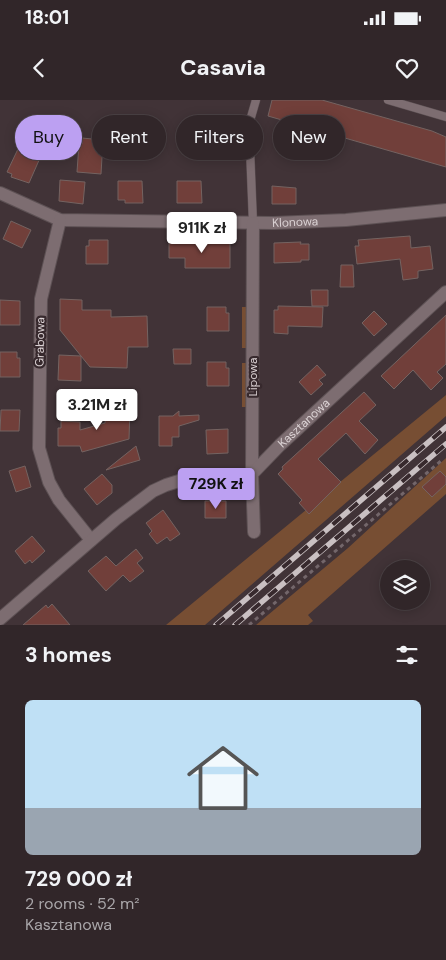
<!DOCTYPE html>
<meta charset="utf-8">
<style>
:root{--surface:#312629;--page:#3d3235;--text:#f1f3f6;--muted:#a8a5a8;--line:#4c4346;--accent:#bca0f2}
body{margin:0;font-family:"DM Sans",sans-serif;background:var(--page);color:var(--text);height:100vh;display:flex;flex-direction:column;font-size:19px;white-space:nowrap}
*{box-sizing:border-box;margin:0}
p{font-size:16px;color:var(--muted)}
.icon{flex:none;width:28px;height:28px;fill:none;stroke:currentColor;stroke-width:2;stroke-linecap:round;stroke-linejoin:round}
.map{position:relative;height:525px;overflow:hidden}
.sheet{display:flex;flex-direction:column;background:var(--surface);flex:1}
.sheet>*{flex:none}
.guide{position:absolute;left:15px;top:15px;width:416px;height:45px;display:flex;gap:10px}
.buttons{position:absolute;left:380px;top:460px;display:grid;gap:10px}
.buttons a{display:grid;place-items:center;width:50px;height:50px;border-radius:50%;background:var(--surface);box-shadow:0 2px 12px #0003,0 0 0 1px var(--line);font-size:25px}
.price{position:absolute;translate:-50% -42px;padding:0 11px;border-radius:5px;background:#fff;color:#222;font-size:16px;line-height:32px;filter:drop-shadow(0 1px 2px #0008)}
.price::after{content:'';position:absolute;left:50%;top:30px;width:15px;height:11px;margin-left:-8px;background:inherit;clip-path:polygon(0 0,100% 0,50% 100%)}
.price.selected{background:var(--accent);color:#111}
ul{padding:0;list-style:none}
li{display:grid;align-content:center;gap:10px;height:265px;padding:0 25px}
li span{display:grid;place-items:center;height:155px;border-radius:8px;color:#555}
li>.icon{margin-inline-start:auto}
span .icon{width:90px;height:90px;fill:#fffc;stroke-width:1}
li b{font-size:21px}
h2{display:flex;justify-content:space-between;align-items:center;height:60px;padding:0 25px;font-size:21px}
.pill{padding:0 18px;border-radius:22px;background:var(--surface);box-shadow:0 2px 12px #0003,0 0 0 1px var(--line);font-size:18px;line-height:45px}
.pill.selected{background:var(--accent);color:#111}
.status{display:flex;justify-content:space-between;align-items:center;height:35px;padding:0 25px;background:var(--surface);direction:ltr}
.status svg{height:14px;fill:currentColor}
header{display:flex;justify-content:space-between;align-items:center;height:65px;padding:0 25px;background:var(--surface);font-size:22px;font-weight:800}
.map>svg:first-child{display:block}
.green{fill:#774e33}
.building{fill:#713f3a;stroke:#746361}
.lines{fill:none;stroke-linecap:round;stroke-linejoin:round}
.service-casing{stroke:#5d5154;stroke-width:9}
.minor-casing{stroke:#5d5154;stroke-width:14}
.path{stroke:#73666a;stroke-width:3;stroke-dasharray:4 4;stroke-linecap:butt}
.service{stroke:#7d6d71;stroke-width:8}
.minor{stroke:#7d6d71;stroke-width:12}
.rail-casing{stroke:#c9c0c2;stroke-width:5.5}
.rail{stroke:#37292d;stroke-width:4;stroke-dasharray:11;stroke-linecap:butt}
.labels{text-anchor:middle;stroke-width:4.5;stroke-linejoin:round;paint-order:stroke}
.street-label{font-size:12px;fill:#dad1d3;stroke:#37292d}
</style>
<div class="status"><b>18:01</b><svg viewBox="0 0 49 12"><path d="M0 12V9h3v3zM5 12V6h3v6zM10 12V3h3v9zM15 12V0h3v12zM26 1h20v11H26zM47 4h2v5h-2z"/></svg></div>
<header><svg class="icon" aria-label="back" viewBox="0 0 24 24"><path d="M15 5l-7 7 7 7"/></svg>Casavia<svg class="icon" aria-label="heart" viewBox="0 0 24 24"><path d="M12 20l-8-8c-3-5 5-10 8-4 3-6 11-1 8 4z"/></svg></header>
<div class="map">
<svg width="446" height="525" viewBox="0 0 446 525">
<rect width="100%" height="100%" fill="#413337"/>
<path class="green" d="M242,207h4v41h-4z
M242,263h4v44h-4z
M446,295v21l-241,209h-39z
M446,358v36l-138,121 5,6 -5,4h-52l92,-77z"/>
<path class="building" d="M272,0h50l110,31 14,6v30l-178,-51z
M82,38l21,2 -2,34 -24,-2 2,-28h3z
M18,49l22,9 -11,25 -18,-6 1,-3 -5,-2z
M60,80l25,2 -2,22 -24,-3z
M118,81h24l1,22h-18v-3h-7z
M177,81h24l1,22h-25z
M272,86l24,2v16h-24z
M11,121l20,9 -9,18 -19,-9z
M410,136l1,12 19,-2 3,23 -15,2v7l-15,2 -3,-21 -43,5 -2,-18h4l-1,-6z
M89,140h19v24h-22v-18h3z
M169,141l61,1v26h-45v-10h-16z
M301,142l-1,2h9v16h-8v2l-27,1v-20z
M341,165h12l1,22h-14z
M311,190h17v16h-16z
M60,199l22,1v10h29v7l36,-1 1,31h-20l-1,21 -37,-1 -9,-11v25l-23,-1 1,-25 22,1 -21,-26z
M0,200l20,1v24h-20z
M278,206l45,1 -1,20 -34,-1v8l-14,-1v-23h4z
M207,207h19v6h3v18h-22z
M374,211l13,13 -13,12 -12,-13z
M446,215v49l-9,8 6,6 -12,12 -18,-20 -19,19 -13,-13z
M173,249h18v15h-17z
M0,252h17v6h3v19h-20z
M207,262h19v6h3v18h-22z
M317,265l9,10 -7,5 4,4 -12,11 -12,-13z
M364,292l12,13 -17,16 19,19 -13,14 -19,-21 -28,26 23,23 -32,32 -10,-11 3,-3 -24,-26 5,-5 -1,-2z
M107,306l23,1 -1,32 -47,13 -2,-6h-22v-18h3v-7l19,1v8l25,-7z
M1,310h19l-1,21h-19z
M179,311v5l20,-1v5l-20,6v11h-7v9h-13v-30h14z
M228,329v24l-21,1 -1,-24z
M136,346l4,14 -34,10z
M25,366l6,21 -15,5 -7,-21z
M440,371l6,6v7l-14,13 -10,-10z
M102,374l10,11v8l-15,12 -13,-16z
M205,401h21v17h-21z
M163,410l17,24 -10,7 -3,-4 -10,7 -8,-10 3,-3 -6,-8z
M32,436l13,15 -13,12 -2,-3 -5,4 -10,-13z
M136,449l7,9 -6,5 7,8 -14,11 -7,-7 -17,16 -18,-20 18,-15 10,10z
M52,504l18,21h-47l23,-20 2,3z"/>
<g class="lines">
<defs>
<path id="service" d="M388,0l58,17
M253,123l-4,-99 7,-24"/>
<g id="minor">
<path id="s1" d="M0,93l60,27 214,3 72,-3 100,-10"/>
<path d="M60,120l-19,79 -2,149 10,34 10,18 32,40"/>
<path d="M253,123l-1,251 2,58"/>
<path id="s2" d="M0,519l116,-100 37,-28 13,-6 29,-9h43l14,-2 28,-29 166,-153"/>
</g>
</defs>
<use href="#service" class="service-casing"/>
<use href="#minor" class="minor-casing"/>
<path class="path" d="M249,525l193,-165"/>
<use href="#service" class="service"/>
<use href="#minor" class="minor"/>
<defs>
<path id="rail" d="M216,525l230,-198
M235,525l211,-181"/>
</defs>
<use href="#rail" class="rail-casing"/>
<use href="#rail" class="rail"/>
</g>
<g class="labels">
<g class="street-label">
<text dy="4" stroke="none"><textPath href="#s1" startOffset="301">Klonowa</textPath></text>
<text transform="translate(40 242) rotate(-89)" y="4">Grabowa</text>
<text transform="translate(253 277) rotate(-90)" y="4">Lipowa</text>
<text dy="4" stroke="none"><textPath href="#s2" startOffset="374">Kasztanowa</textPath></text>
</g>
</g>
</svg>
<div class="buttons">
<a><svg class="icon" aria-label="layers" viewBox="0 0 24 24"><path d="M12 4l9 5-9 5-9-5zM3 14l9 5 9-5"/></svg></a>
</div>
<b class="price" style="left:202px;top:154px">911K zł</b>
<b class="price" style="left:97px;top:331px">3.21M zł</b>
<b class="price selected" style="left:216px;top:410px">729K zł</b>
<div class="guide">
<a class="pill selected">Buy</a>
<a class="pill">Rent</a>
<a class="pill">Filters</a>
<a class="pill">New</a>
</div>
</div>
<section class="sheet">
<h2>3 homes<svg class="icon" aria-label="filters" viewBox="0 0 24 24"><path d="M4 7h16M4 17h16"/><circle cx="9" cy="7" r="2"/><circle cx="15" cy="17" r="2"/></svg></h2>
<ul>
<li><span style="background:linear-gradient(#bfe0f5 70%,#9aa5b1 0)"><svg class="icon" aria-label="home" viewBox="0 0 24 24"><path d="M3 11l9-7 9 7M6 9v11h12V9"/></svg></span><div><b>729 000 zł</b><p>2 rooms · 52 m²</p><p>Kasztanowa</p></div></li>
</ul>
</section>
